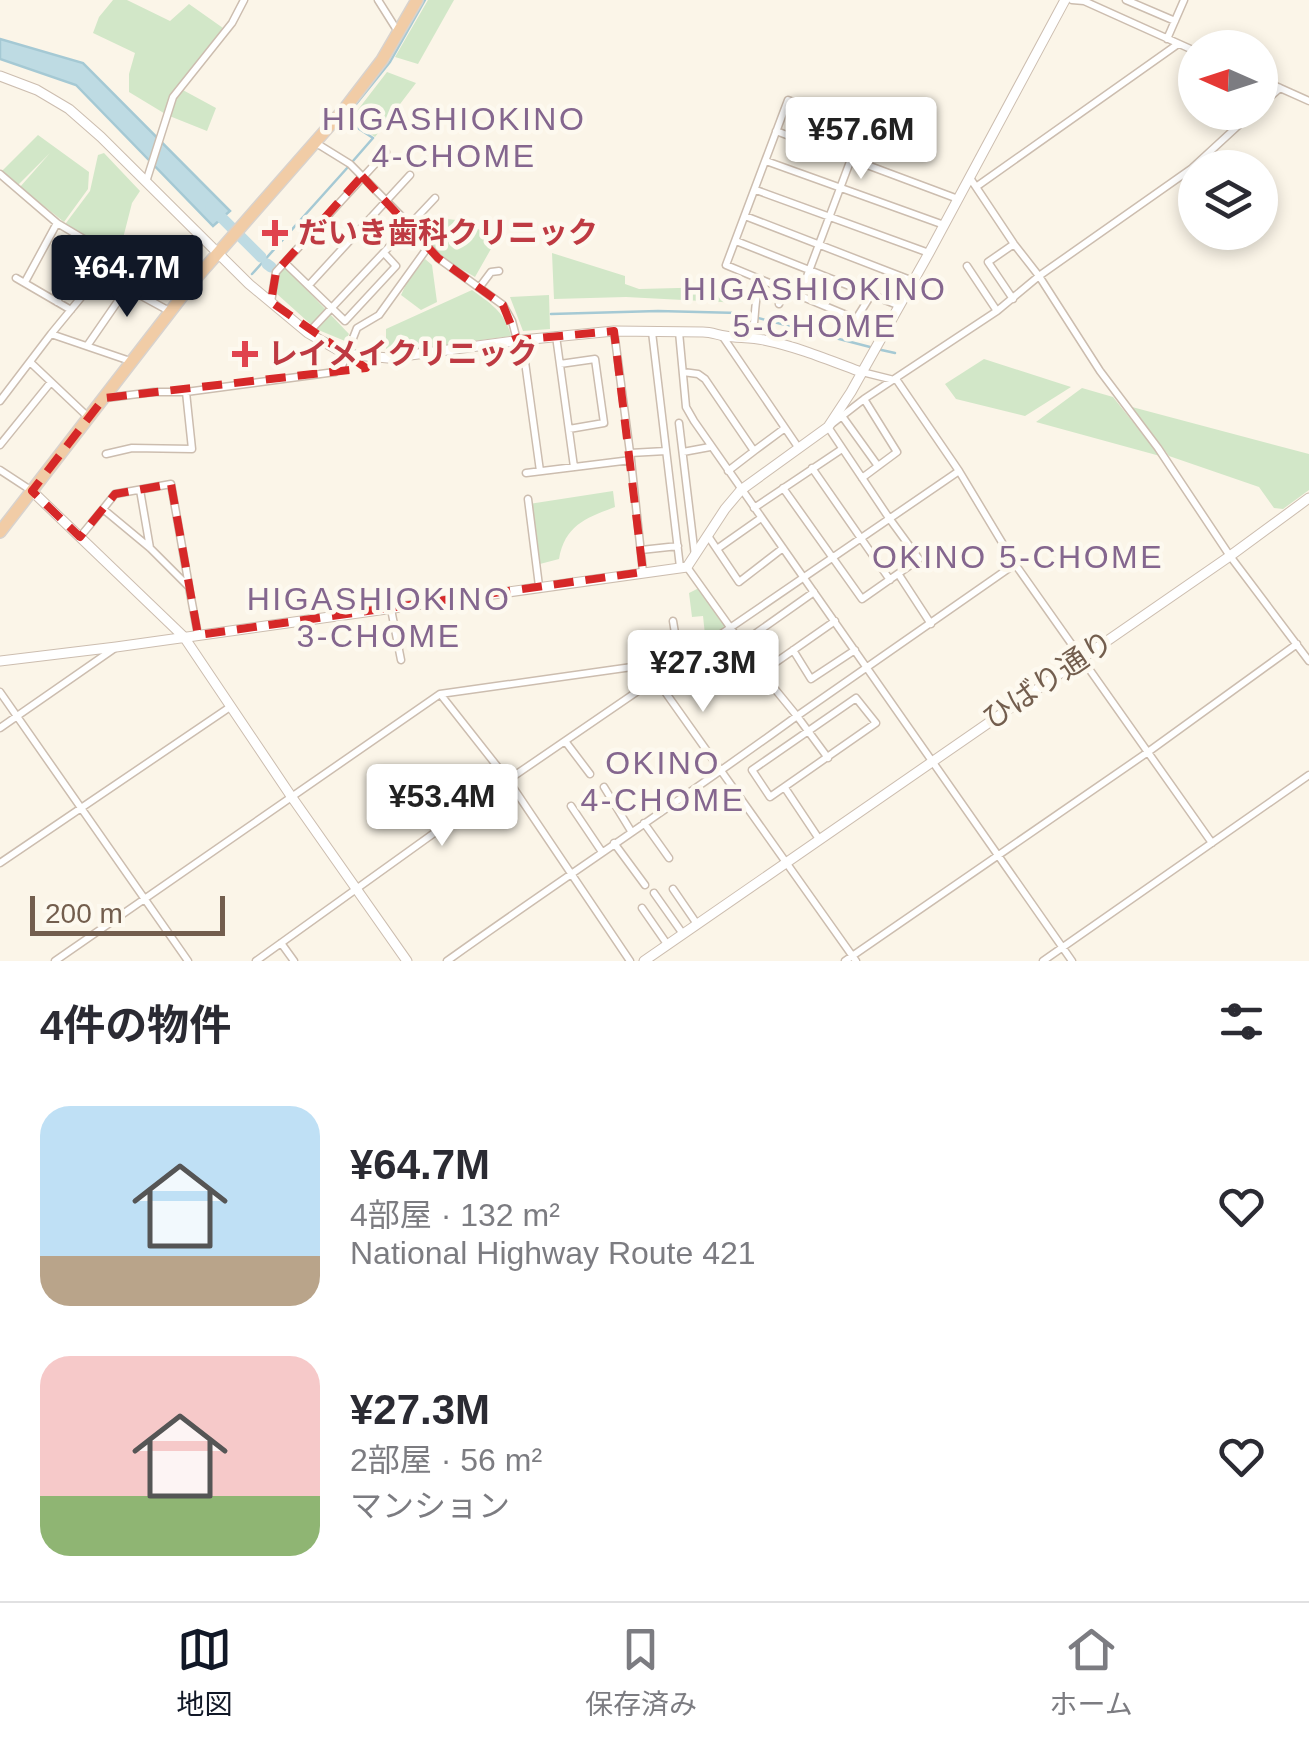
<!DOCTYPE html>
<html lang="ja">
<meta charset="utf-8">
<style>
:root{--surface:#fff;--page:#f7f7f7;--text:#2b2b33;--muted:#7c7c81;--line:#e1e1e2;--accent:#111827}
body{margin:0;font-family:Helvetica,"Noto Sans JP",sans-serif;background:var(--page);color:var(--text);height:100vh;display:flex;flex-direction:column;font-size:38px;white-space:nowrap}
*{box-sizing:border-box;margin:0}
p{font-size:32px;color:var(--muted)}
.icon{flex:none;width:55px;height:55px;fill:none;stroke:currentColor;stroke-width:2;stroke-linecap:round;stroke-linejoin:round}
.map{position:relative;height:961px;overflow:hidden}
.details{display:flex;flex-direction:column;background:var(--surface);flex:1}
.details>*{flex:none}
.needle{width:65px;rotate:273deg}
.tools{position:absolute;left:1178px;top:30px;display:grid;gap:20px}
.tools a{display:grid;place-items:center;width:100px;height:100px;border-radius:50%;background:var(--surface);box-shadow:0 5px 15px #0003;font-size:50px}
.scale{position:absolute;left:30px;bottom:25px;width:195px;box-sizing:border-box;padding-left:10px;border:5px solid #735e4e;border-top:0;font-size:28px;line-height:35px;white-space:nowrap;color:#735e4e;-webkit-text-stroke:8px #fdf9ef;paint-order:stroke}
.price{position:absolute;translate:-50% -85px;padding:0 22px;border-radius:10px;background:#fff;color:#222;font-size:32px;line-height:65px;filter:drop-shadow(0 2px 5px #0008)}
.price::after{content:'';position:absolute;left:50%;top:60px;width:30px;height:22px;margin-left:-15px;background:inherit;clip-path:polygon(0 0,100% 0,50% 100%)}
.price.on{background:var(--accent);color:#fff}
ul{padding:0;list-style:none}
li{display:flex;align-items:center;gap:30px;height:250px;padding:0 40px}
li span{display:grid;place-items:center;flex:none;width:280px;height:200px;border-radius:30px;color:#555}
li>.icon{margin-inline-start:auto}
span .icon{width:120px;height:120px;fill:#fffc;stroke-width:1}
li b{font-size:42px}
h2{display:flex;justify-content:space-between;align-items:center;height:120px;padding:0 40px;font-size:42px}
.tabs{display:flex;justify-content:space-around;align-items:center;height:140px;border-top:2px solid var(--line);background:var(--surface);font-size:28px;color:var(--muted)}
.tabs a{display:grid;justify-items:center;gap:5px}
.tabs .on{color:var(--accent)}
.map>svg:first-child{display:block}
.green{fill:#d2e7c8}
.water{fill:#bedbe3;stroke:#a5c9d4;stroke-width:2.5}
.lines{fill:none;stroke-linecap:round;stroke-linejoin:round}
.stream{stroke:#a5c9d4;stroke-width:2.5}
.river{stroke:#bedbe3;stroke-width:11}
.minor-casing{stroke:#ccbdaf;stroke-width:9}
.tertiary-casing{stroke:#ccbdaf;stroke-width:11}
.trunk-casing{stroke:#d8d2cd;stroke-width:14}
.minor{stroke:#fff;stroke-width:6}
.tertiary{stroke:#fff;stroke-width:9}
.trunk{stroke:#f1cca6;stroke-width:11}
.marked{fill:none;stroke:#d62828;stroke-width:8;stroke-dasharray:20 12;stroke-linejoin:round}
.health-dot{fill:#e0444e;stroke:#fdf9ef;stroke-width:4}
.labels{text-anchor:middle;stroke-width:9;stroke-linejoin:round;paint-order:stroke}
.health-label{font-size:30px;font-weight:bold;fill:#be3a42;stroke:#fdf9ef;text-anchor:start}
.street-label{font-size:30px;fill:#735e4e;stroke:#fdf9ef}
.neighbourhood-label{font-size:32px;letter-spacing:2.5px;fill:#84668e;stroke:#fdf9ef}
</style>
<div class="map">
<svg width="1309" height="961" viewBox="0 0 1309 961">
<rect width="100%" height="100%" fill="#fbf5e8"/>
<path class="green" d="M113,0h14l43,21 19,-17 34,24 -46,63 4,-2 35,19 -9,23 -40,-16 -38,-23v-18l6,-21 -42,-20 6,-16z
M428,0h26l-36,64 -23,-7z
M387,72l29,11 -41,54 -25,-17z
M38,135l51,37 -1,17 -24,33 -44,-35 30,-34 -32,32 -17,-13z
M104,153l36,38 -8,12 -12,47 -15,-3 -42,-20 27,-36 8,-36z
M447,219l18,2 31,19 -21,37 -36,-21 -10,-11z
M552,253l73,23v8l14,5 78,-2 23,16 -114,-6 -72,2z
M425,259l7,6 5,37 -16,8 -20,-15 6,-13z
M286,268l63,66 -4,7 -29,-12 -39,-35 2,-21z
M472,290c18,13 34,23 39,46l-97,13 -28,1v-21z
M549,295l1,34 -27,2 -13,-34z
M984,359l87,28 -46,29 -69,-17 -11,-15z
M1082,388l31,9 47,59 -124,-34z
M1132,407l177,47v36l-26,19 -9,-1 -15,-21 -90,-31z
M613,491l2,16c-29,11 -50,18 -56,52l-23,6 -7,-61z
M701,587l29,40 -24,17 -3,-28 -11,1 -3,-24z
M718,644l26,35 -15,11 -25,-36z"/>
<path class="water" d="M0,39l83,24 147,148 -17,15 -137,-141 -76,-26z"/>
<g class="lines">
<path class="stream" d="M353,161l20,-23 -29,-19 46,-57 35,-62
M252,274l96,-107
M551,314l107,-3 81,2 131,34
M877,349l18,4"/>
<path class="river" d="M211,207l50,50
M267,264l4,3"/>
<defs>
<path id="minor" d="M378,0l17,27h6
M1072,0l12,1 111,50
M1126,0l49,21
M1167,39l17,-39
M1260,79l49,22
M1260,106l20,-18
M776,131l182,68
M316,143l34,21 60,61 28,33 65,47 9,16 5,19
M766,161l178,64
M0,174l57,49 32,19 31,8 77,27
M970,178l44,66 25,32 61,95 58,77 72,108 79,105
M146,182l27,-85 59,-74 12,-23
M976,187l202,-143
M756,190l173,63
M745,216l168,65
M736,241l164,65
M285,263l60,58 51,-55 -12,-13
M967,266l30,45
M103,273l24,15
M16,278l55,32
M25,282l32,-59
M309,285l101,-110
M479,288l12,-16 8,-1
M800,295l63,-168 -75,-27 -62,165 130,54 15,-24
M1013,299l-25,-37 26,-18
M57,302l32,-60
M271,302l5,-30 110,-120
M779,304l6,-15
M753,331c3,-19 1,-34 9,-51
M652,332l28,235
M679,332l7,75 8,14 378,540
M308,333l127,-135
M51,334l79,27
M556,336l18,131
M723,337l75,110
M522,340l18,131
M87,346l40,-58 44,24
M30,362l57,54
M560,364l35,-5 9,64 -35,6
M683,372l15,2 7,5 49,72 -26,20
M862,372l32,8
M896,379l63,92 56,93 197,279
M106,398l48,-6h32l149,-20 7,-6 15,-38 22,-13 49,-68
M0,401l51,-67 69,-84
M842,416l36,50
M679,423l16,133
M0,445l51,-63
M754,451l31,-23
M683,452l27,-5
M630,453l36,-2
M106,454l26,-6 60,1 -6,-57
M631,460l12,112
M812,468l78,112
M0,470l32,21
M526,473l105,-13 -17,-129
M862,478l35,-26 -33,-53
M783,488l79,111 57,-40 -30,-41 -61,-91 36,-28 133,-88 42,-35 152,-107 62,-57
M140,490l10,58
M528,499l11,87
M754,508l88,-59
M103,509l12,-15 56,-10 18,102
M708,536l31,46 44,-34
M80,537l23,-28 47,39 39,39 9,48
M717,549l44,-31
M641,550l37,-4
M687,567l83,116 27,33 218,-152
M899,575l32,49
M391,609l10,51
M673,621l7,42
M742,643l72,-51
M793,650l18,29 44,-29
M762,672l73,-51
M0,692l188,269
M441,695l67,85 122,181
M856,698l20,25 -106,74 -18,-27z
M0,728l115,-80
M565,741l25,33
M604,787l27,44
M785,788l34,51
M571,806l31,46
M644,823l25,35
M614,843l31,42
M0,863l230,-156
M673,889l24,35
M654,893l29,41
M642,908l25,36
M281,943l13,18
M55,961l385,-267 206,-29 210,296
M256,961l252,-181 451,-309
M447,961c116,-83 235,-161 350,-245l31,42
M845,961l303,-209 149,-108
M1043,961l266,-186"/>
<path id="tertiary" d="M0,76l37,14 32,19 32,28 148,147 59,49 37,21 43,4 134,-18 92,-9 89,1c8,0 15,3 22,4 13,2 26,1 39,4 34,7 65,20 97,32
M32,491l152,146 107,159 116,165
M0,661l116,-14 571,-80 38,-58 16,-19 87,-63 23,-35 78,-139 136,-253
M644,961l586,-405 79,-58"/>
<path id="trunk" d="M0,532l197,-255 149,-170 36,-47 35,-60"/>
</defs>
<use href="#minor" class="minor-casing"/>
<use href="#tertiary" class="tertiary-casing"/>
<use href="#trunk" class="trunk-casing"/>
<use href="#minor" class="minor"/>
<use href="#tertiary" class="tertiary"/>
<use href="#trunk" class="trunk"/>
</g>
<path class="marked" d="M362,176l76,82 65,47 14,35 97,-9 29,241 -445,63 -27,-151 -56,10 -35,43 -48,-46 72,-93 262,-30 -95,-66 5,-30z"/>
<g class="health-dot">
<path d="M270 218h10v10h10v10h-10v10h-10v-10h-10v-10h10z"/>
<path d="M240 339h10v10h10v10h-10v10h-10v-10h-10v-10h10z"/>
</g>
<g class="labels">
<g class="health-label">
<text x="298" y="243">だいき歯科クリニック</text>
<text x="268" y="364">レイメイクリニック</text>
</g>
<g class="street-label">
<text transform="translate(1048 680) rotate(-34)" y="10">ひばり通り</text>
</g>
<g class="neighbourhood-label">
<text x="454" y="130">HIGASHIOKINO<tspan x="454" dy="37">4-CHOME</tspan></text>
<text x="815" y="300">HIGASHIOKINO<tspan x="815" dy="37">5-CHOME</tspan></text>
<text x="1018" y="568">OKINO 5-CHOME</text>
<text x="379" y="610">HIGASHIOKINO<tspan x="379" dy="37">3-CHOME</tspan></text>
<text x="663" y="774">OKINO<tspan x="663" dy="37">4-CHOME</tspan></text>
</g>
</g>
</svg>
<div class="tools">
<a><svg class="needle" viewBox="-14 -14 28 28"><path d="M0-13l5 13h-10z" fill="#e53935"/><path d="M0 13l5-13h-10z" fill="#7c7c81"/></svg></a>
<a><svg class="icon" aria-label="layers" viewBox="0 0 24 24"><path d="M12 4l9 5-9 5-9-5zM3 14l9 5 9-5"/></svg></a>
</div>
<div class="scale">200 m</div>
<b class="price" style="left:861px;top:182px">¥57.6M</b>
<b class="price on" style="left:127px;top:320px">¥64.7M</b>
<b class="price" style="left:703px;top:715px">¥27.3M</b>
<b class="price" style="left:442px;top:849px">¥53.4M</b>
</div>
<section class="details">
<h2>4件の物件<svg class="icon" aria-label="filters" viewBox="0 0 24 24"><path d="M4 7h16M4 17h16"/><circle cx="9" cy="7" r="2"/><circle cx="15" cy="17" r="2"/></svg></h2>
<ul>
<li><span style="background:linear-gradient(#bfe0f5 75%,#b9a48a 0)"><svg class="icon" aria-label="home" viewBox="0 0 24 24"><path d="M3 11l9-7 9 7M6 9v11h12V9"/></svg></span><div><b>¥64.7M</b><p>4部屋 · 132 m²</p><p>National Highway Route 421</p></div><svg class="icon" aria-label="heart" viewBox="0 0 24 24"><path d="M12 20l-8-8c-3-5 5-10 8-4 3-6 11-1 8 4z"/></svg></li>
<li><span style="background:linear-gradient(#f6c9c9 70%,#8fb573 0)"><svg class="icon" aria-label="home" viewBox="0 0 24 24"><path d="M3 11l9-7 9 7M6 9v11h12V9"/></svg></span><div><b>¥27.3M</b><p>2部屋 · 56 m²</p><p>マンション</p></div><svg class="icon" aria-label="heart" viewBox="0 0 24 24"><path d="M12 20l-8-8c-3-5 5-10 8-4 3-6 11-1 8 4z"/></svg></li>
</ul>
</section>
<nav class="tabs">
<a class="on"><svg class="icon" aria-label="map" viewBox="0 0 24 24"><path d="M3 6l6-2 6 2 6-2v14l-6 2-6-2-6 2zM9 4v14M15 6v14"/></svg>地図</a>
<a><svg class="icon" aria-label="saved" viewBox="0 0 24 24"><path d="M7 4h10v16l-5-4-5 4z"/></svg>保存済み</a>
<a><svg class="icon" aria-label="home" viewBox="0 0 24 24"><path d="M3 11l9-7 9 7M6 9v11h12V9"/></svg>ホーム</a>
</nav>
